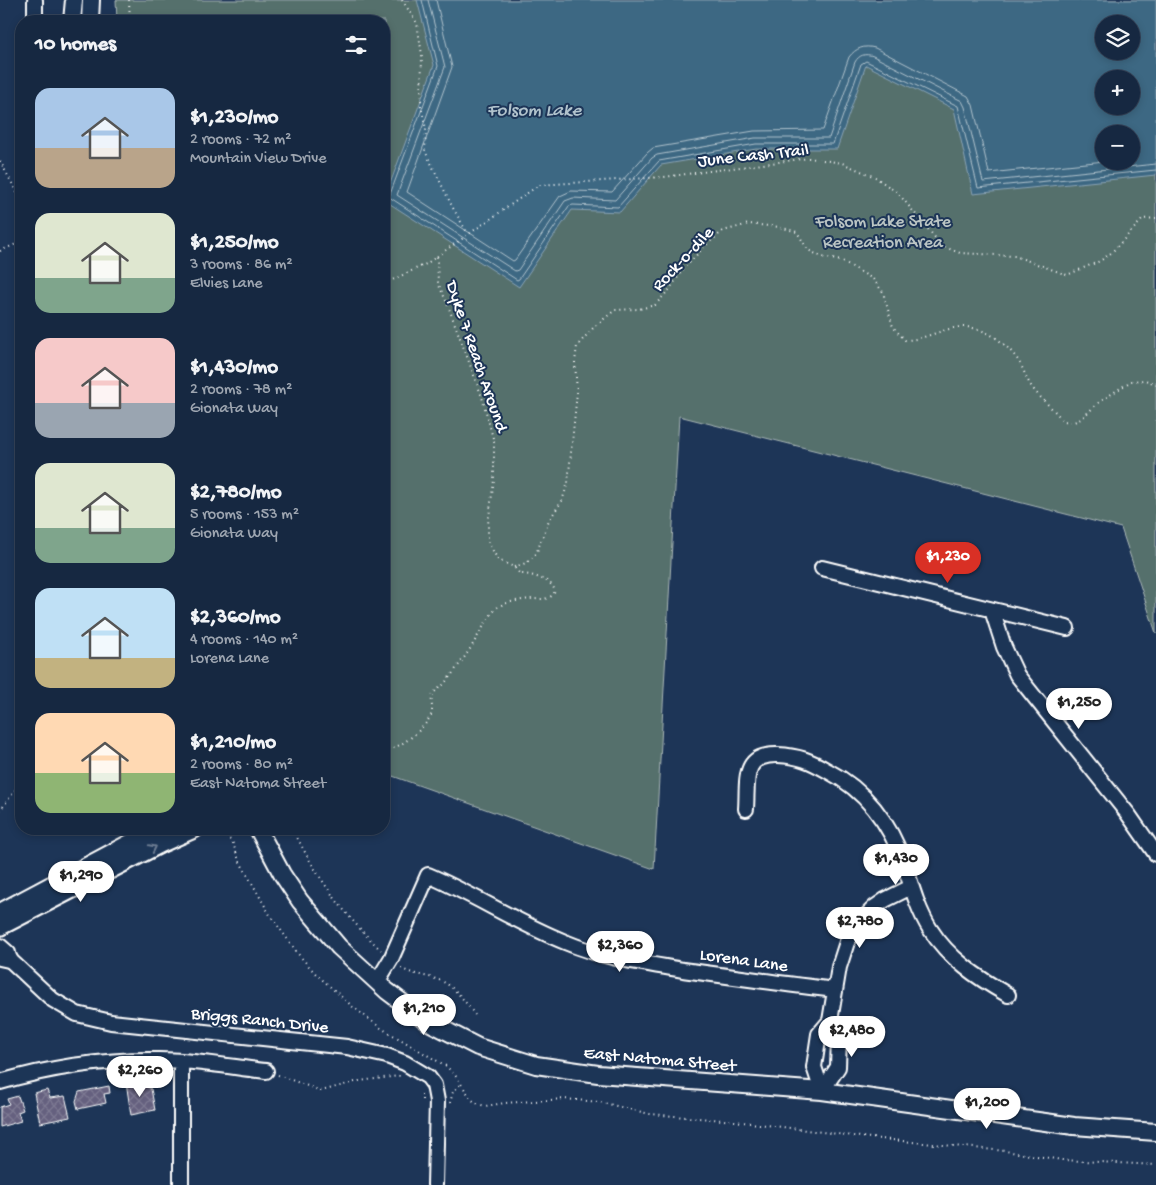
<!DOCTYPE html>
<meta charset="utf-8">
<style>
:root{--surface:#162841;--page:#23344c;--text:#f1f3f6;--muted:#9ea6b1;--line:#35445a;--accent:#d93025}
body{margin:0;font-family:"Gochi Hand",sans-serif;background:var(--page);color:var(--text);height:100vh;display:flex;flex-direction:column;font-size:19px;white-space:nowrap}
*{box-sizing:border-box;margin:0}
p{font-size:16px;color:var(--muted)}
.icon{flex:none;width:28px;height:28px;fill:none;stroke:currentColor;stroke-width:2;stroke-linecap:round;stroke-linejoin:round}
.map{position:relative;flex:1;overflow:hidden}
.panel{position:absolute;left:15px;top:15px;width:375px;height:820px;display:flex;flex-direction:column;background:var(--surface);border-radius:20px;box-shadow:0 2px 8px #0003,0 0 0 1px var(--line)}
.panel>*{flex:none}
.controls{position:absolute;left:1095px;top:15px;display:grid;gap:10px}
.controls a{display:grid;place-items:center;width:45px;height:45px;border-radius:50%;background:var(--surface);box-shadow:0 2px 8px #0003,0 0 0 1px var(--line);font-size:25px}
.price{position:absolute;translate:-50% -42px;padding:0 11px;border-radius:18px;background:#fff;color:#222;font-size:16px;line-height:32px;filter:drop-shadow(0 1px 2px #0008)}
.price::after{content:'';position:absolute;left:50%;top:30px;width:15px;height:11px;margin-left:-8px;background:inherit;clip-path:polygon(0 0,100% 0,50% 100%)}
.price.on{background:var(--accent);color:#fff}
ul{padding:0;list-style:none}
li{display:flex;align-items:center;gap:15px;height:125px;padding:0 20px}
li span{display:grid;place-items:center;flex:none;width:140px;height:100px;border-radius:15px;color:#555}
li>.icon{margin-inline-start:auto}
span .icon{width:60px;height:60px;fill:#fffc;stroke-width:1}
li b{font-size:21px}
h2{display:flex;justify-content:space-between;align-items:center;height:60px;padding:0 20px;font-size:21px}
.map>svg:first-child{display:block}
.park{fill:#546f6c;stroke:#aab7b6;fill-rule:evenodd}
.water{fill:#3d6883;stroke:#8ba4b5;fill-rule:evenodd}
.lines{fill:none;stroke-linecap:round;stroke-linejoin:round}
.shore{stroke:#b1c3cd;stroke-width:1}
.building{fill:url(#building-cross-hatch);stroke:#fff}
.minor-casing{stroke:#fff;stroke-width:18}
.major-casing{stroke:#fff;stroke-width:20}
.path{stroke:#fff;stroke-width:2;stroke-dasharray:1 4;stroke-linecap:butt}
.minor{stroke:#1d3557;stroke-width:14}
.major{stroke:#1d3557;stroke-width:16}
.oneway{stroke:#6c7c92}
.labels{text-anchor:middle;stroke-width:4;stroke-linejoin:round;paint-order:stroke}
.street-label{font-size:18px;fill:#fff;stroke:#1d3557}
.park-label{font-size:18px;fill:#bbc5c4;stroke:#1d3557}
.water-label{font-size:19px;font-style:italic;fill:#b1c3cd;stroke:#1d3557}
</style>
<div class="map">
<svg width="1156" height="1185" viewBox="0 0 1156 1185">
<defs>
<pattern id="building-cross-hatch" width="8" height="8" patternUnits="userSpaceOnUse" patternTransform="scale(1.25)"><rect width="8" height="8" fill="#65617f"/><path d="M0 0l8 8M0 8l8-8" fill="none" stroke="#7c7992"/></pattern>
</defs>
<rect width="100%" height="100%" fill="#1d3557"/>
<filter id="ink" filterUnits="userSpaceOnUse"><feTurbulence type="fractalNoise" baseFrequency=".02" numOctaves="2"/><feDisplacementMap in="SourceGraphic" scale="10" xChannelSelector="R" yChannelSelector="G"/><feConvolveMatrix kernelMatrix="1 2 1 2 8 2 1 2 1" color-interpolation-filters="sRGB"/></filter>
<g filter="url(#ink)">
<path class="park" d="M116,0h1040v633l-35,-105 -442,-112 -25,453 -270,-96v-752h-267zM1104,24h27v27h-27zM1104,79h27v27h-27zM1104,134h27v27h-27z"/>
<path class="water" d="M417,0h739v175l-183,19 -19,-85 -88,-44 -29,84h-81l-95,16 -41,47 -48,-2 -53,77 -135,-87 50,-135zM1104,24h27v27h-27zM1104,79h27v27h-27zM1104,134h27v27h-27z"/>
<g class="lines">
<path class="shore" d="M422,0l16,66 -49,131 128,83 2,-1 50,-73 4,-1 45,2 41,-46 97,-17h77l28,-80 5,-3 92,45 20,82 178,-18
M428,0l17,67 -48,128 118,76 3,-1 47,-69 8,-3 42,2 37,-42 5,-3 98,-17h74l26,-76c4,-7 10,-9 18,-6l89,45 3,6 18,75 173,-18
M436,0l16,67 -45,125 106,69 2,-1 45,-64 11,-5 41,1 35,-39 6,-5 101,-17 69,-1 26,-73c7,-9 15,-12 26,-9l93,48 5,9 16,68 116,-12"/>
</g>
<path class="building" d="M137,1080l14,9 4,21 -24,5 -5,-33z
M109,1086l1,7 -6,1 2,9 -28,6 -2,-8 3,-9z
M47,1090l3,8 15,-2 5,21 -30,6 -6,-30z
M18,1096l5,14 -5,2 3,9 -21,6v-20l9,-3 -2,-5z"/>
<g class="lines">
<defs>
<path id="minor" d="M35,21v-21
M822,568l245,60
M992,610l12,37 13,28 111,139 28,40
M746,809c2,-28 -5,-55 32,-54 21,1 33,6 50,16 39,20 63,54 77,95 7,22 13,44 25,63 19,30 48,49 78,66
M0,946l8,7 1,6 44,41 24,14 34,8 236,25 40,9 18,7 23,14 6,8 3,16 -2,84
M377,982l14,-23 37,-84c47,20 89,48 137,67 38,16 78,21 118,28 51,7 101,14 152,20
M181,1061v124
M0,1082c52,-15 105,-23 159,-22 36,0 72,7 107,11
M822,1091l-8,-24 5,-33 11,-13 9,-54 8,-25 14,-21 14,-14 10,-7 26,-13
M822,1091l16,-24 1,-29 -9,-17"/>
<path id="major" d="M72,21l2,-21
M90,21l1,-21
M258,829l24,45 18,27 39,46 48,44 40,30 51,26 58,18 62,9 224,17 252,35 82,6
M0,912l156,-83
M0,927l161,-83 34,-15
M0,957l9,2"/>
</defs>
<use href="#minor" class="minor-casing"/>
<use href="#major" class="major-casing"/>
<path class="path" d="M129,0l1,21
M402,0l15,23 5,32 -1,51 5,23 -1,22 28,57 15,26
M0,161l21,39
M0,251l16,-7 5,-5
M384,284l42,-20 113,-79 125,-8 145,-19 33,5 33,14 23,16 44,53 18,7 55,3 52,19 33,-14 11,-8 32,-34 13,-1
M21,418c-7,14 -5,23 0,38
M514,567l12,-4 10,-9 13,-34 13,-19 6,-18 9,-91 -2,-30 2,-16 17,-19 21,-17 24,-1 16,-4 14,-15 16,-23 20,-21 18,-15 26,-7 31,3 17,5 11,18 14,7 20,4 31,18 10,13 10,35 12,13c19,0 36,-11 55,-13 24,-1 44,14 58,33 6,9 8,20 16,30 9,11 20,19 29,31l11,1 7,-3 17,-16 33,-22 14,-1 11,4
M384,751c15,-2 41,-22 47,-36 3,-8 -2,-15 3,-22 2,-3 6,-5 9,-8 8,-9 16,-20 23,-30 8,-11 23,-41 32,-48 7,-5 23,-7 33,-8 6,0 13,1 19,-2 11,-6 -1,-16 -8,-18 -7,-3 -14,-5 -22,-5l-6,-7 -16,-7 -10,-18v-18l6,-44v-38l-12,-45 -35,-94 -9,-20 -1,-27
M0,811l21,-29
M293,829c22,46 51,86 88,121
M225,837l7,4 7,19 31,55 29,40 17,19 37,33 28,21 65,38 9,9 17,25 6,4 7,2 20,-3 59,-4 36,3 50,12 85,7 126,16 144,14 57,9 94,5
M401,968c11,7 25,7 38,12 16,6 26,22 36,35
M278,1075l43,16 38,-10 40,-5 4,1
M422,1094v8
M450,1103l3,-11 7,-8"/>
<use href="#minor" class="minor"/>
<use href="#major" class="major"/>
</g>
<defs><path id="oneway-chevron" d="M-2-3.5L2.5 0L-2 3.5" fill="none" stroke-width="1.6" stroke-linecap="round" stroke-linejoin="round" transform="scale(1.25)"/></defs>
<use class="oneway" href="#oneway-chevron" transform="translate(153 848) rotate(-27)"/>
</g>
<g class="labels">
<g class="street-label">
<text transform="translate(753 154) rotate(-6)" y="6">June Cash Trail</text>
<text transform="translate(682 258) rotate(-47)" y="6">Rock-o-dile</text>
<text transform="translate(478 356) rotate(71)" y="6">Dyke 7 Reach Around</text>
<text transform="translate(744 959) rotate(8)" y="6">Lorena Lane</text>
<text transform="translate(260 1019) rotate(6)" y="6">Briggs Ranch Drive</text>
<text transform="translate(660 1058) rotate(5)" y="6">East Natoma Street</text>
</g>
<g class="park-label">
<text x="883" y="226">Folsom Lake State<tspan x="883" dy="21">Recreation Area</tspan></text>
</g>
<g class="water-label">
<text x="534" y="115">Folsom Lake</text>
</g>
</g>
</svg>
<div class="controls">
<a><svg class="icon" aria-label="layers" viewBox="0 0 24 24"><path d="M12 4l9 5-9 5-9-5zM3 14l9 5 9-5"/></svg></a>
<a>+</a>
<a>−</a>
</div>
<b class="price on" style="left:948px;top:584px">$1,230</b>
<b class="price" style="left:1079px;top:730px">$1,250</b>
<b class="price" style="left:896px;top:886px">$1,430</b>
<b class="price" style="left:81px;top:903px">$1,290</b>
<b class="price" style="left:860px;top:949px">$2,780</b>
<b class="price" style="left:620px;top:973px">$2,360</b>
<b class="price" style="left:424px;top:1036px">$1,210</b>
<b class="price" style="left:852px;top:1058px">$2,480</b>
<b class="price" style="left:140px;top:1098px">$2,260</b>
<b class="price" style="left:987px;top:1130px">$1,200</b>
<section class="panel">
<h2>10 homes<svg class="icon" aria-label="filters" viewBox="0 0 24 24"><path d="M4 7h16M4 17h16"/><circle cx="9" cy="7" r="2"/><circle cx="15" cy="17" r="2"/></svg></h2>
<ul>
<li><span style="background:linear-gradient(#a9c7e8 60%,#b9a48a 0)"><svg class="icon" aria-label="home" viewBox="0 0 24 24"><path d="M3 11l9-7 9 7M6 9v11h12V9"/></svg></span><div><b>$1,230/mo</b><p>2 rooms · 72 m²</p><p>Mountain View Drive</p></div></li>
<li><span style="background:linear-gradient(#dfe7d0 65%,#7fa58c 0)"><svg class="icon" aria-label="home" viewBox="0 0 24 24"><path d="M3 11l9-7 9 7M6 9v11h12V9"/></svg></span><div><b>$1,250/mo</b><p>3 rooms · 86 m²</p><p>Elvies Lane</p></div></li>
<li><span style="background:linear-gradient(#f6c9c9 65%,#9aa5b1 0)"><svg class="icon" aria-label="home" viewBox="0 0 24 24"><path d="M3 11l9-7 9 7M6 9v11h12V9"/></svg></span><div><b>$1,430/mo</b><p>2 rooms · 78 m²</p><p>Gionata Way</p></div></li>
<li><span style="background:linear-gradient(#dfe7d0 65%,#7fa58c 0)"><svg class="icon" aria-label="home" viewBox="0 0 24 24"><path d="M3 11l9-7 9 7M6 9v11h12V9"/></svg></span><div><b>$2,780/mo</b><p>5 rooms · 153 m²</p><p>Gionata Way</p></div></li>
<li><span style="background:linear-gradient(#bfe0f5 70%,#c2b280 0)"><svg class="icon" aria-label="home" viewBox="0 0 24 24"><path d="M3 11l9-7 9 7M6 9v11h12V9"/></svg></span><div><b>$2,360/mo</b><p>4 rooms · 140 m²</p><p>Lorena Lane</p></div></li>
<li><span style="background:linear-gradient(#ffd9b3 60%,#8fb573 0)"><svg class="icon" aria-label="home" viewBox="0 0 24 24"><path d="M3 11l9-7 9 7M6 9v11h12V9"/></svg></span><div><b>$1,210/mo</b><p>2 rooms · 80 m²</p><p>East Natoma Street</p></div></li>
</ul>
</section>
</div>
